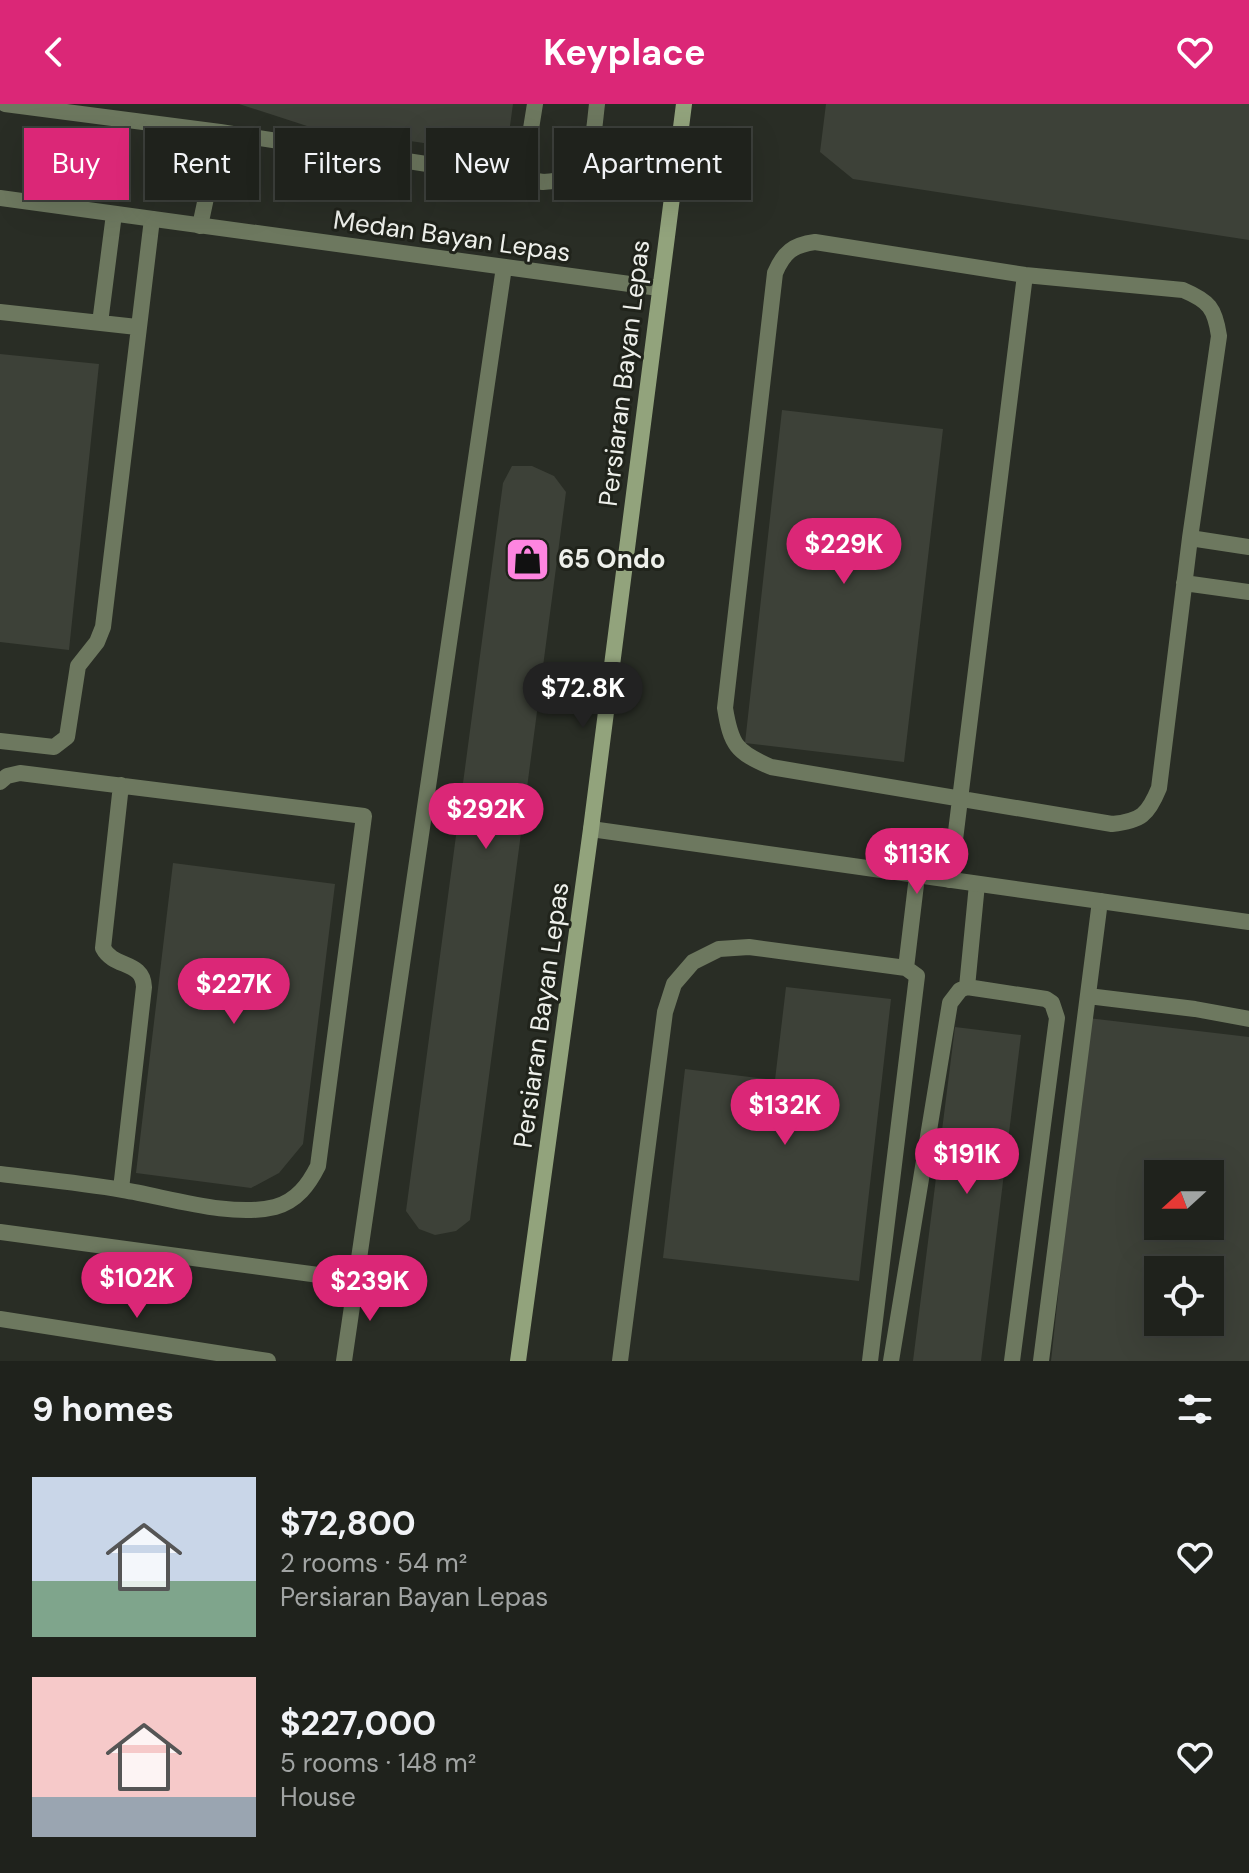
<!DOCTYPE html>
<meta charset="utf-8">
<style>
:root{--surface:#1f221c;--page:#272a25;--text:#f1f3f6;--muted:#a1a4a3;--line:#3c3f3b;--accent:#db2777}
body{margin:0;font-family:"DM Sans",sans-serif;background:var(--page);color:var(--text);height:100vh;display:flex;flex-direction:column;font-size:30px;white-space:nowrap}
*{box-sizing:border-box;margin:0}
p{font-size:26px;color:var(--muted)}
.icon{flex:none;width:44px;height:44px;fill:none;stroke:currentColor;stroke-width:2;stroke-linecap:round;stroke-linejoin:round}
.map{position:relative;height:1257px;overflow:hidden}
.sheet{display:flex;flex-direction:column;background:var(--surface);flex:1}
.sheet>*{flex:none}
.hud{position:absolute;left:24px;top:24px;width:800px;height:72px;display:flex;gap:16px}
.needle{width:52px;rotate:249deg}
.fabs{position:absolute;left:1144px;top:1056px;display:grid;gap:16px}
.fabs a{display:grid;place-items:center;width:80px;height:80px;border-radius:0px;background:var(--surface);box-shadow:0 8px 32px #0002,0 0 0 2px var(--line);font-size:40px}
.price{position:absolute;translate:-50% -68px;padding:0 18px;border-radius:28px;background:var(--accent);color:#fff;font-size:26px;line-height:52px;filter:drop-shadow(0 2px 4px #0008)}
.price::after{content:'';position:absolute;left:50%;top:48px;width:24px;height:18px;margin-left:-12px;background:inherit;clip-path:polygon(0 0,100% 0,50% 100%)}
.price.current{background:#222;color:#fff}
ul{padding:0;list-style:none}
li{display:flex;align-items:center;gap:24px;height:200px;padding:0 32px}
li span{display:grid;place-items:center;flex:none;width:224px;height:160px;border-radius:0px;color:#555}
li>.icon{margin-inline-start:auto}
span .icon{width:96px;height:96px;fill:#fffc;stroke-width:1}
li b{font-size:34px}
h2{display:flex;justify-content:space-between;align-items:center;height:96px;padding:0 32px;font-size:34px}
.chip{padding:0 28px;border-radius:0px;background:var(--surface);box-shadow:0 8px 32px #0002,0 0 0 2px var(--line);font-size:28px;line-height:72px}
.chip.current{background:var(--accent);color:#fff}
header{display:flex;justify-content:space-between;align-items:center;height:104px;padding:0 32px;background:var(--accent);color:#fff;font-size:36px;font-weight:700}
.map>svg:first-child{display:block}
.building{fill:#3d4138;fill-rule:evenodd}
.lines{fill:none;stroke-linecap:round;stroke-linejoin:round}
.lane{stroke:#6d785f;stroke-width:16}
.street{stroke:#6d785f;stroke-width:16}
.secondary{stroke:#92a37c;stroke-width:16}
.labels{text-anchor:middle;stroke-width:6;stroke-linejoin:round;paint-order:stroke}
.street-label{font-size:26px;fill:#eef0eb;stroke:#20231b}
.poi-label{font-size:26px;font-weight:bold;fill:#eef0eb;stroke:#20231b;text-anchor:start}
</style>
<header><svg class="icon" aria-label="back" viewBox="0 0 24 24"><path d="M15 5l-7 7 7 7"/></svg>Keyplace<svg class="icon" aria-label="heart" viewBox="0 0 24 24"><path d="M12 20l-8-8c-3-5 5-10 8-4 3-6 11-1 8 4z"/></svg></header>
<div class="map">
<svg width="1249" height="1257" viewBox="0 0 1249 1257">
<rect width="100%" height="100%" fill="#292d25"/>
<path class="building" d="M239,0h274l-7,51 -199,-29z
M826,0h423v136l-396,-61 -33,-27z
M0,250l99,10 -30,286 -69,-8z
M782,306l161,19 -39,333 -159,-19z
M512,362h20l22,10 12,16 -96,728 -14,11 -21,4 -16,-6 -13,-18 97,-728z
M173,759l162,21 -32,260 -24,29 -28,15 -115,-15z
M786,883l105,12 -32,282 -196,-23 22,-189 90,11z
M1088,914l161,19v324h-198zM1158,1070h52v52h-52zM1158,1166h52v52h-52z
M955,923l66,8 -40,326h-68z"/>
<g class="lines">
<path class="lane" d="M5,0l215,28
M523,74l12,-74
M200,122l20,-94 323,50c51,-2 49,-37 54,-78
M815,138l210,33 158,15c26,11 32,18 36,46l-29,202 -31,250c-11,27 -18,33 -47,36l-341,-57c-35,-15 -40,-22 -46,-59l50,-435c9,-21 18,-28 40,-31z
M0,208l137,15
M100,219l14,-109
M1190,434l59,9
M1184,479l65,9
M0,637l54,6 13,-10 11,-71 19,-24 6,-15 49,-408
M0,678l7,-6 13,-3 344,43 -46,350c-9,18 -21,35 -43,41 -44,11 -108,-10 -152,-17 -41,-7 -82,-11 -123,-16
M121,681l-18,163c11,21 40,12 41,39l-23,202
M950,776l75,-605
M906,864l11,-92
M967,883l79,12 6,4 5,15 -45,343
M1088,892l107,13 54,10
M0,1128l356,48
M620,1257l45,-349 9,-28 19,-22 26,-13 30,-2 157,21 11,8 -47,385
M891,1257l59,-358 10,-13 7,-3 10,-103
M1041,1257l59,-460"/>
<path class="street" d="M0,94l659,90
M591,725l658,93
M0,1215l268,42
M344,1257l160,-1094"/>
<path class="secondary" d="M518,1257l73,-532 93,-725"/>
</g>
<defs>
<symbol id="shop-square" viewBox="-11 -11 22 22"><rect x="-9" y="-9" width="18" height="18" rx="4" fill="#fe85e0" stroke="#20231b"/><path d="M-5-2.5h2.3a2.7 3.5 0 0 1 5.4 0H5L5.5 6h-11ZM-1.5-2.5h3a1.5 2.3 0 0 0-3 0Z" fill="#111"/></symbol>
</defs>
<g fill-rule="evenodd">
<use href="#shop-square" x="502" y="430" width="51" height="51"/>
</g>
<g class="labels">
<g class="street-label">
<text transform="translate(452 132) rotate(8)" y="9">Medan Bayan Lepas</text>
<text transform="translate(624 269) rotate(-83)" y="9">Persiaran Bayan Lepas</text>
<text transform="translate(541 911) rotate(-82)" y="9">Persiaran Bayan Lepas</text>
</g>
<g class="poi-label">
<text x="558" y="464">65 Ondo</text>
</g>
</g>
</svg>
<div class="fabs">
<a><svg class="needle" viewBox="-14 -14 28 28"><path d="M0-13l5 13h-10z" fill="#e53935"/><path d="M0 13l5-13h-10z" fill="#a1a4a3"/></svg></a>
<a><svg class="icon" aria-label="locate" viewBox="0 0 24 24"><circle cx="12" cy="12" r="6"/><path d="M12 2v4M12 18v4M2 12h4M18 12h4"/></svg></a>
</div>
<b class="price" style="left:844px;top:482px">$229K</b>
<b class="price current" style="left:583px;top:626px">$72.8K</b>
<b class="price" style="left:486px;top:747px">$292K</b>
<b class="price" style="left:917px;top:792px">$113K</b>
<b class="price" style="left:234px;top:922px">$227K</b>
<b class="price" style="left:785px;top:1043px">$132K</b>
<b class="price" style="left:967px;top:1092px">$191K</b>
<b class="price" style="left:137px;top:1216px">$102K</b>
<b class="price" style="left:370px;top:1219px">$239K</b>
<div class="hud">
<a class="chip current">Buy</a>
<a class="chip">Rent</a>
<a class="chip">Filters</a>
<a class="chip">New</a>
<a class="chip">Apartment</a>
</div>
</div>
<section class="sheet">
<h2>9 homes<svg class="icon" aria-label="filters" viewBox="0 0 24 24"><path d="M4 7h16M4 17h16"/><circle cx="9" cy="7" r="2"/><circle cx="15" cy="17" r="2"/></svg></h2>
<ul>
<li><span style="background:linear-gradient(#c9d6e8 65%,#7fa58c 0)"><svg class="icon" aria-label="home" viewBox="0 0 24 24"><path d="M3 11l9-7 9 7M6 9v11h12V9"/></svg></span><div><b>$72,800</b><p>2 rooms · 54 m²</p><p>Persiaran Bayan Lepas</p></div><svg class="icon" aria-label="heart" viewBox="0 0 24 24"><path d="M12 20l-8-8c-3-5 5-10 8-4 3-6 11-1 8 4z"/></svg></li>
<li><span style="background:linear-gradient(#f6c9c9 75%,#9aa5b1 0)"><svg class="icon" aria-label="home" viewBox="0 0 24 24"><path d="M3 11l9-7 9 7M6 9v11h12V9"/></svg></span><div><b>$227,000</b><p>5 rooms · 148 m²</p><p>House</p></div><svg class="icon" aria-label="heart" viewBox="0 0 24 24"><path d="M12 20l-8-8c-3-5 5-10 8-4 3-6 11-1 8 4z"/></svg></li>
</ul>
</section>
